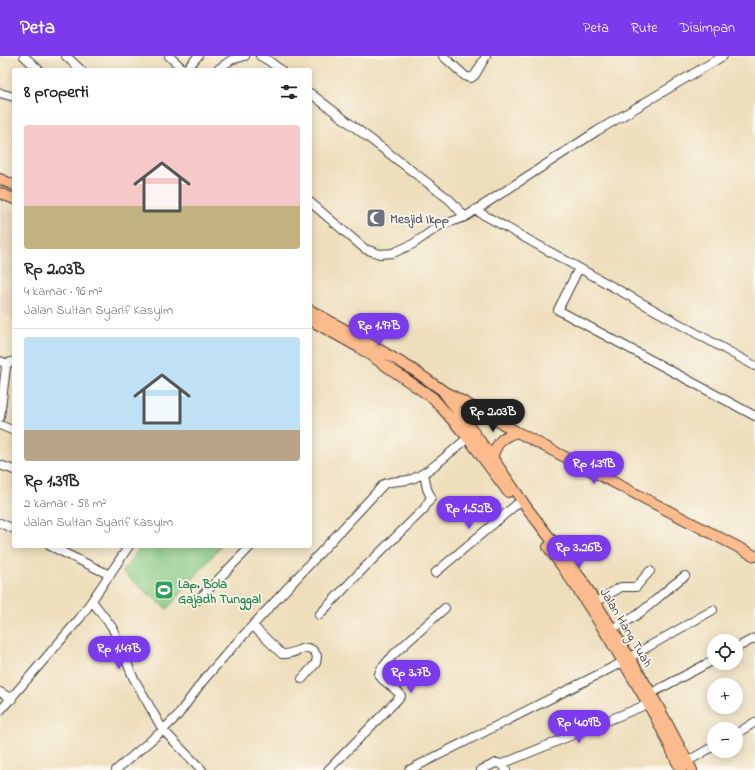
<!DOCTYPE html>
<html lang="id">
<meta charset="utf-8">
<style>
:root{--surface:#fff;--page:#f2f2f2;--text:#222;--muted:#767676;--line:#e0e0e0;--accent:#7c3aed}
body{margin:0;font-family:"Indie Flower",sans-serif;background:var(--page);color:var(--text);height:100vh;display:flex;flex-direction:column;font-size:15px;white-space:nowrap}
*{box-sizing:border-box;margin:0}
p{font-size:13px;color:var(--muted)}
.icon{flex:none;width:22px;height:22px;fill:none;stroke:currentColor;stroke-width:2;stroke-linecap:round;stroke-linejoin:round}
.map{position:relative;flex:1;overflow:hidden}
.drawer{position:absolute;left:12px;top:12px;width:300px;height:480px;display:flex;flex-direction:column;background:var(--surface);border-radius:4px;box-shadow:0 2px 10px #0003}
.drawer>*{flex:none}
.fabs{position:absolute;left:707px;top:578px;display:grid;gap:8px}
.fabs a{display:grid;place-items:center;width:36px;height:36px;border-radius:50%;background:var(--surface);box-shadow:0 2px 10px #0003;font-size:20px}
.price{position:absolute;translate:-50% -34px;padding:0 9px;border-radius:14px;background:var(--accent);color:#fff;font-size:13px;line-height:26px;filter:drop-shadow(0 1px 2px #0008)}
.price::after{content:'';position:absolute;left:50%;top:24px;width:12px;height:9px;margin-left:-6px;background:inherit;clip-path:polygon(0 0,100% 0,50% 100%)}
.price.selected{background:#222;color:#fff}
ul{padding:0;list-style:none}
li{display:grid;align-content:center;gap:8px;height:212px;padding:0 12px}
li+li{border-top:1px solid var(--line)}
li span{display:grid;place-items:center;height:124px;border-radius:4px;color:#555}
li>.icon{margin-inline-start:auto}
span .icon{width:72px;height:72px;fill:#fffc;stroke-width:1}
li b{font-size:17px}
h2{display:flex;justify-content:space-between;align-items:center;height:48px;padding:0 12px;font-size:17px}
header{display:flex;align-items:center;gap:24px;box-sizing:border-box;height:56px;padding:0 20px;background:var(--accent);color:#fff}
header strong{font-size:19px}
nav{display:flex;gap:22px;margin-inline-start:auto;font-size:14px}
.map>svg:first-child{display:block}
.built{fill:#e2d0b4}
.grass{fill:#83c780;stroke:#50724e}
.lines{fill:none;stroke-linecap:round;stroke-linejoin:round}
.minor-casing{stroke:#3c3934;stroke-width:10}
.major-casing{stroke:#3c3934;stroke-width:12}
.minor{stroke:#fff;stroke-width:8}
.major{stroke:#fbbb8c;stroke-width:10}
.labels{text-anchor:middle;stroke-width:3.5;stroke-linejoin:round;paint-order:stroke}
.worship-label{font-size:13px;font-weight:bold;fill:#5b616d;stroke:#fbf7ec;text-anchor:start}
.leisure-label{font-size:13px;font-weight:bold;fill:#27864d;stroke:#fbf7ec;text-anchor:start}
.street-label{font-size:13px;fill:#1c1c1c;stroke:#fbf7ec}
</style>
<header>
<strong>Peta</strong>
<nav><a>Peta</a><a>Rute</a><a>Disimpan</a></nav>
</header>
<div class="map">
<svg width="755" height="714" viewBox="0 0 755 714">
<rect width="100%" height="100%" fill="#fbf7ec"/>
<filter id="ink" filterUnits="userSpaceOnUse"><feTurbulence type="fractalNoise" baseFrequency=".025" numOctaves="2"/><feDisplacementMap in="SourceGraphic" scale="8" xChannelSelector="R" yChannelSelector="G"/><feConvolveMatrix kernelMatrix="1 2 1 2 8 2 1 2 1" color-interpolation-filters="sRGB"/></filter>
<filter id="wash" filterUnits="userSpaceOnUse"><feTurbulence type="fractalNoise" baseFrequency=".012" numOctaves="4" result="noise"/><feDisplacementMap in="SourceGraphic" scale="16" xChannelSelector="R" yChannelSelector="G"/><feGaussianBlur stdDeviation="0.9" result="paint"/><feColorMatrix in="noise" values="0 0 0 0 0 0 0 0 0 0 0 0 0 0 0 0 0 1.4 0 .05"/><feComposite in="paint" operator="in"/></filter>
<g filter="url(#wash)">
<rect width="100%" height="100%" fill="#eedebc"/>
<path class="built" d="M0,149l14,6v108l-14,-8z"/>
<path class="grass" d="M141,490h80l-54,63 -45,-37z"/>
</g>
<g filter="url(#ink)">
<g class="lines">
<defs>
<path id="minor" d="M24,0l15,14
M66,0l15,14
M169,0l15,14
M260,0l9,5 12,9
M443,0l22,20 6,2 4,-3 11,-19
M186,14l12,-14
M217,14l14,-10 14,-4
M0,37l14,4
M310,37l140,107 15,17
M310,146l55,47 15,5 13,-1 20,-9 26,-18 26,-9 132,-86 126,-75
M475,154l280,156
M579,212l-21,42 197,106
M0,305l5,2 1,4 -6,50
M5,308l9,-3
M0,369l14,6
M0,409l14,5
M0,467l14,6
M50,490l60,29
M435,517l82,-69
M198,544l53,-54
M92,545l20,26 21,50 30,53 39,40
M596,546l25,-15h15l14,-16
M319,559l45,-47 60,-59 7,-12 -4,-8 -3,-16
M253,570l29,28c14,2 26,-16 35,2l-1,7 -14,16
M612,572c6,-2 12,-5 17,-8 21,-12 36,-31 56,-44
M736,592l19,-10
M630,601l83,-47
M0,636l12,7
M646,640l68,-36
M0,655l80,-93 49,-72
M736,678l19,-12
M688,705l26,-15
M502,708l146,-60
M116,714l47,-40 15,-15 24,-33 26,-30 156,-168c9,-4 19,-2 28,-5 21,-9 38,-27 56,-41
M328,714l73,-74 -1,-2 -18,-15 -3,-5 2,-5 12,-14 52,-47
M409,714l214,-108
M481,714l15,-7 6,1 4,6"/>
<path id="major" d="M0,123l14,6
M0,137l14,6
M310,254l41,23 61,36 30,21 50,67 35,51 55,72 69,113 41,77
M310,264l50,28 73,50 35,40 40,54
M446,336l71,40 238,124
M492,401c6,-15 9,-20 25,-25
M548,491c37,50 69,104 100,157 13,21 22,44 33,66"/>
</defs>
<use href="#minor" class="minor-casing"/>
<use href="#major" class="major-casing"/>
<use href="#minor" class="minor"/>
<use href="#major" class="major"/>
</g>
</g>
<defs>
<symbol id="mosque-square" viewBox="-11 -11 22 22"><rect x="-9" y="-9" width="18" height="18" rx="4" fill="#6b7280" stroke="#fbf7ec"/><path d="M3.5-4.9A6 6 0 1 0 3.5 4.9A5 5 0 1 1 3.5-4.9Z" fill="#fff"/></symbol>
<symbol id="stadium-square" viewBox="-11 -11 22 22"><rect x="-9" y="-9" width="18" height="18" rx="4" fill="#2e9e5b" stroke="#fbf7ec"/><path d="M0-5a6.5 5 0 1 0 0 10a6.5 5 0 1 0 0-10ZM-3.5-1.8h7v3.6h-7Z" fill="#fff"/></symbol>
</defs>
<g fill-rule="evenodd">
<use href="#mosque-square" x="365" y="151" width="22" height="22"/>
<use href="#stadium-square" x="153" y="523" width="22" height="22"/>
</g>
<g class="labels">
<g class="worship-label">
<text x="390" y="167">Mesjid Ikpp</text>
</g>
<g class="leisure-label">
<text x="178" y="532">Lap. Bola<tspan x="178" dy="15">Gajadh Tunggal</tspan></text>
</g>
<g class="street-label">
<text transform="translate(627 571) rotate(59)" y="5">Jalan Hang Tuah</text>
</g>
</g>
</svg>
<div class="fabs">
<a><svg class="icon" aria-label="locate" viewBox="0 0 24 24"><circle cx="12" cy="12" r="6"/><path d="M12 2v4M12 18v4M2 12h4M18 12h4"/></svg></a>
<a>+</a>
<a>−</a>
</div>
<b class="price" style="left:379px;top:291px">Rp 1.97B</b>
<b class="price selected" style="left:493px;top:377px">Rp 2.03B</b>
<b class="price" style="left:594px;top:429px">Rp 1.39B</b>
<b class="price" style="left:469px;top:474px">Rp 1.52B</b>
<b class="price" style="left:579px;top:513px">Rp 3.26B</b>
<b class="price" style="left:119px;top:614px">Rp 1.47B</b>
<b class="price" style="left:411px;top:638px">Rp 3.7B</b>
<b class="price" style="left:579px;top:688px">Rp 4.09B</b>
<section class="drawer">
<h2>8 properti<svg class="icon" aria-label="filters" viewBox="0 0 24 24"><path d="M4 7h16M4 17h16"/><circle cx="9" cy="7" r="2"/><circle cx="15" cy="17" r="2"/></svg></h2>
<ul>
<li><span style="background:linear-gradient(#f6c9c9 65%,#c2b280 0)"><svg class="icon" aria-label="home" viewBox="0 0 24 24"><path d="M3 11l9-7 9 7M6 9v11h12V9"/></svg></span><div><b>Rp 2.03B</b><p>4 kamar · 96 m²</p><p>Jalan Sultan Syarif Kasyim</p></div></li>
<li><span style="background:linear-gradient(#bfe0f5 75%,#b9a48a 0)"><svg class="icon" aria-label="home" viewBox="0 0 24 24"><path d="M3 11l9-7 9 7M6 9v11h12V9"/></svg></span><div><b>Rp 1.39B</b><p>2 kamar · 58 m²</p><p>Jalan Sultan Syarif Kasyim</p></div></li>
</ul>
</section>
</div>
